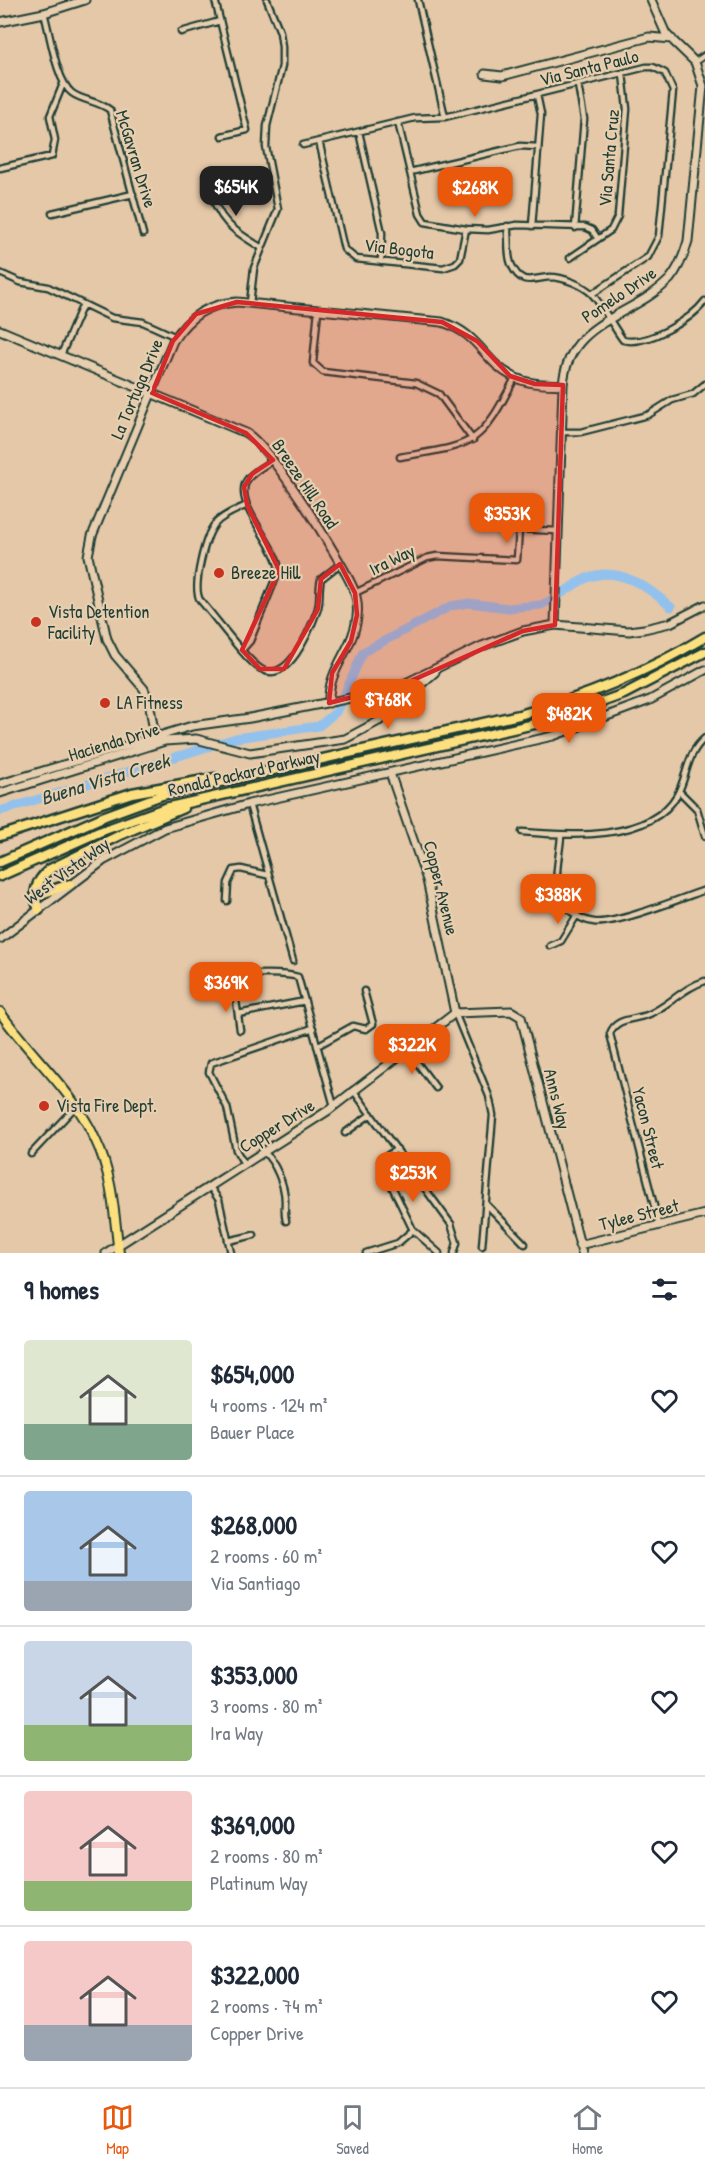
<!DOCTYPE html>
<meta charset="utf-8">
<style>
:root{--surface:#fff;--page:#f2f2f3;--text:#1f2937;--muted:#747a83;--line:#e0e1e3;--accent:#ea580c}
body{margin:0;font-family:"Patrick Hand",sans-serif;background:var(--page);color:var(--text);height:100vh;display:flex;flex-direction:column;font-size:22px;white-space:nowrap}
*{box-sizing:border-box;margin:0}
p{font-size:20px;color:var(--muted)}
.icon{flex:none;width:33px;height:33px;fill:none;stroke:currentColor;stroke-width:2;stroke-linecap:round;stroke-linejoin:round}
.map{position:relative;height:1253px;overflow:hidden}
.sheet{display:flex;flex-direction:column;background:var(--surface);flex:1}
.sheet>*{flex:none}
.price{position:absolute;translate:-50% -51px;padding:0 14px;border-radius:12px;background:var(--accent);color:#fff;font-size:20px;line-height:39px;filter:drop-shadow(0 2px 3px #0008)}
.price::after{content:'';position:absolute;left:50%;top:36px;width:18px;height:14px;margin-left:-9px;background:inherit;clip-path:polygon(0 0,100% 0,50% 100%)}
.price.on{background:#222;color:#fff}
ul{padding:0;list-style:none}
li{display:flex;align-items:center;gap:18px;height:150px;padding:0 24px}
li+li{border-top:2px solid var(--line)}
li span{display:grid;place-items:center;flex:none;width:168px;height:120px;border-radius:6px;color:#555}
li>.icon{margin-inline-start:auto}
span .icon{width:72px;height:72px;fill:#fffc;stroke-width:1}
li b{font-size:26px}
h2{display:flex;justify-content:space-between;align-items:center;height:72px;padding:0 24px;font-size:26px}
.tabs{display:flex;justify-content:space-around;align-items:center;height:84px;border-top:2px solid var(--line);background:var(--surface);font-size:16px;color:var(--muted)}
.tabs a{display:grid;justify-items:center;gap:3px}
.tabs .on{color:var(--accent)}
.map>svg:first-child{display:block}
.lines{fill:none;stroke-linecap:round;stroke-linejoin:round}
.river{stroke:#93c1ed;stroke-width:9}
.street-casing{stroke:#1f3d34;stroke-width:9}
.secondary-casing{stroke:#1f3d34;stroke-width:11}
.primary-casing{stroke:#1f3d34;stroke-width:12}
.highway-casing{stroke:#1f3d34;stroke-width:13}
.street{stroke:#e7ceaf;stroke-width:4.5}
.secondary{stroke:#e7ceaf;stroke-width:7}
.primary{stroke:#fce080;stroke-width:8}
.highway{stroke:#fce080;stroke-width:8}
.marked{fill:#d62828;fill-opacity:0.2;stroke:#d62828;stroke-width:4.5;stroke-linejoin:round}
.poi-dot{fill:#c8321e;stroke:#e7ceaf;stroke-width:2}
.labels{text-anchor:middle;stroke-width:4.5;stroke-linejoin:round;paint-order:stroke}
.street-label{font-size:18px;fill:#1f3d34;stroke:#e7ceaf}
.poi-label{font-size:18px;fill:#1f3d34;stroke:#e7ceaf;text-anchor:start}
.water-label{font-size:20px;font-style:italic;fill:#25443d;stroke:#e7ceaf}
</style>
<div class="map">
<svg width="705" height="1253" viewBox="0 0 705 1253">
<rect width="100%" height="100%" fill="#e5c8a8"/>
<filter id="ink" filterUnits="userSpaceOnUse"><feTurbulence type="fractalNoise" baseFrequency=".0167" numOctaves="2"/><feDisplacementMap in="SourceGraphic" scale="12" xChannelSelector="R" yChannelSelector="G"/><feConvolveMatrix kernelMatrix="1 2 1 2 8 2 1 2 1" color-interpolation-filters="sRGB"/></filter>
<g filter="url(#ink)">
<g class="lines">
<path class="river" d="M559,595c9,-5 18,-13 28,-17 31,-13 61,9 84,29
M344,695l19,-43 88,-46 18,-3 39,5 33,-3 10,-5
M219,743l17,-5 83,-12 17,-14 4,-8
M0,811l211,-65"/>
<defs>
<path id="street" d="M215,0l32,130 -25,6
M418,0l27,117
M44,13c6,20 12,68 28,80 11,8 27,8 38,17l33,124
M181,32l39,-11
M695,62l10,-7
M398,122l22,92 5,8 41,7 22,1 29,-5 68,2 7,3 6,9
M359,132l23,101 -1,29
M319,141l25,108 12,10 87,9 12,-4 5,-5 6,-30
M303,145l112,-27 30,-1 201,-50h7l12,6 8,18 -14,145 -11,21 -56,37
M0,168l52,-12 3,-16 -5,-24 13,-32
M410,172l110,-26 18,1
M209,186c9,35 23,44 53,62
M52,213l81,-19
M507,226c3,12 -1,29 5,40 10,21 21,12 38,11 13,0 33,8 42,17 11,12 21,33 31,46 24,6 68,-20 82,-39
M532,226l9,-112 -4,-19
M575,228l9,-109 -6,-34
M570,258l41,-28 7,-14 9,-107 -4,-35
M0,273l20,9 28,5 64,31 31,4 33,15
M250,303l4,-35 24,-59 -12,-62 1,-21 15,-60v-19l-2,-15 -13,-32
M318,310l-5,53 10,9 93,11 23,11 34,46
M61,355l22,-51
M561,432h20l67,-17 24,-15 21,-6 12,-10
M400,457c76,-13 79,-10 115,-79
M247,505c-10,5 -25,10 -32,19 -10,12 -23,63 -15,76 13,14 47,62 61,69 27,16 49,-39 56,-58 4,-10 1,-21 4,-32l19,-15
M355,593l72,-35 10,-2 80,4 2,-31 38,2
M242,650l8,-9 29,-71c-2,-26 -47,-66 -32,-90 6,-9 18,-14 26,-20
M679,791l18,18 8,27
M249,804l44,157
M522,832c46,4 128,10 155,-37 11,-20 9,-41 28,-57
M561,836c-1,17 -7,38 -3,55 3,16 21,29 36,31 21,3 88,-24 111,-32
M227,901l1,-18 6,-13 7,-1 26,6
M550,946l11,-5 16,-26
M196,970c18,-6 33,2 51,4 18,1 33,-2 51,3l36,129
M235,993l5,37
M455,1013l34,83 4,19 -11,131
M238,1014l67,-13
M317,1046l36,-20 13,3 7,-5 -9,-33
M406,1048l30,40
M353,1090l98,134 6,19 -3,10
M345,1133l26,-19
M397,1149l-12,8 -1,13 29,60 26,23
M264,1152c11,10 21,33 21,49 0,8 -1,12 1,20
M31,1154l45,-48
M244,1164l-8,-14 -9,-43 -18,-35 2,-9 102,-35
M210,1187l9,13 12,53
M486,1204l39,40
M659,1225l-49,-191c5,-16 23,-14 37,-19 21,-8 35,-27 58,-34
M228,1241l26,-6
M366,1253l32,-10 15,-13"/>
<path id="secondary" d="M0,22l44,-9 41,-13
M485,74l17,2 147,-39 23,2
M0,330l246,103c26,16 95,126 108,157 3,8 4,19 3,27 -3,32 -30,52 -28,86
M555,625l8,-240c5,-65 69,-67 107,-106 9,-11 14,-24 18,-38l15,-155 -8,-24 -29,-28 -15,-34
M383,690l10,5 2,13
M156,744l-7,-43 -5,-12 -29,-34 -8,-16 -19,-83 4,-20 81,-195c16,-25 35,-37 64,-39l205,20c38,12 41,39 70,54 16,9 33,8 51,9
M390,773l37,107 28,133
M0,784l192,-58 58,-8 126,-25 28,-9 78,-38 41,-15 32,-6 74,6 15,-2 26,-6 35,-18
M0,793l165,-52 31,-2 54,14 95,-14 34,-18 56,-49
M0,939l103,-78 62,-33 84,-24 304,-68 97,-36 55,-30
M455,1013l56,-2 10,6 61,236
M579,1245l126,-31
M106,1253l223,-143 126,-97"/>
<path id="primary" d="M0,1012c30,44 75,80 96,129 17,35 18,74 23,112"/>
<path id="highway" d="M0,836l132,-43 83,-15
M0,862l105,-46 57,-21 357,-80c65,-17 128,-43 186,-78
M0,876l99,-44 66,-24 387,-88 72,-26 81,-42
M38,883l1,6 5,4 26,-9
M39,910c-7,-17 -4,-28 11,-41l72,-35 61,-26"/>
</defs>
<use href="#street" class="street-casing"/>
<use href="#secondary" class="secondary-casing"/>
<use href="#primary" class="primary-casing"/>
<use href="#highway" class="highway-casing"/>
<use href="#street" class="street"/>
<use href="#secondary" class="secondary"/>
<use href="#primary" class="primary"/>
<use href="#highway" class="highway"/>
</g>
</g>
<path class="marked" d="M237,302l205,20 35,19 33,35 25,8 28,1 -8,240 -32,6 -119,53 -75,19 3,-30 19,-32 6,-26 -2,-22 -15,-29 -19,15 -3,30 -34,60h-24l-18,-19 37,-80 -32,-65 -3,-18 8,-13 21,-14 -27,-27 -94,-40 21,-52 23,-27z"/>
<g class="poi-dot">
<circle cx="219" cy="573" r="6"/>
<circle cx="36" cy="622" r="6"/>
<circle cx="105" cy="703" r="6"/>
<circle cx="44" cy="1106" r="6"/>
</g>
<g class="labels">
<g class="street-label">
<text transform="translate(589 68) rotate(-14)" y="6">Via Santa Paulo</text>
<text transform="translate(609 158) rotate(-85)" y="6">Via Santa Cruz</text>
<text transform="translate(136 159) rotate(73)" y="6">McGavran Drive</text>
<text transform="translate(399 249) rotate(7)" y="6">Via Bogota</text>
<text transform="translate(619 295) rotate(-34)" y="6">Pomelo Drive</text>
<text transform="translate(137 389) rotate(-67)" y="6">La Tortuga Drive</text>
<text transform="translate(305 484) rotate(56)" y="6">Breeze Hill Road</text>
<text transform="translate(392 560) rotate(-26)" y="6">Ira Way</text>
<text transform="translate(114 742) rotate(-17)" y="6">Hacienda Drive</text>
<text transform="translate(244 773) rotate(-13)" y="6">Ronald Packard Parkway</text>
<text transform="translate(67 871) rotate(-36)" y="6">West Vista Way</text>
<text transform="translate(441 888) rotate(76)" y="6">Copper Avenue</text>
<text transform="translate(557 1099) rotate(76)" y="6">Anns Way</text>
<text transform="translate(277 1126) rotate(-32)" y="6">Copper Drive</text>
<text transform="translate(648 1128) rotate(76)" y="6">Yacon Street</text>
<text transform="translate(639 1215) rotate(-14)" y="6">Tylee Street</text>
</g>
<g class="poi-label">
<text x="231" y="579">Breeze Hill</text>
<text x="48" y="618">Vista Detention<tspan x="48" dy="21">Facility</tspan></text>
<text x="117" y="709">LA Fitness</text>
<text x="56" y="1112">Vista Fire Dept.</text>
</g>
<g class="water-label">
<text transform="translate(105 779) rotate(-17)" y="7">Buena Vista Creek</text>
</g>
</g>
</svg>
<b class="price on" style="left:236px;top:217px">$654K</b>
<b class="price" style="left:475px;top:218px">$268K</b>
<b class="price" style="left:507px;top:544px">$353K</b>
<b class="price" style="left:388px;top:730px">$768K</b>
<b class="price" style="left:569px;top:744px">$482K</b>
<b class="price" style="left:558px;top:925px">$388K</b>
<b class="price" style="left:226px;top:1013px">$369K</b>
<b class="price" style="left:412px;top:1075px">$322K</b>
<b class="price" style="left:413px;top:1203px">$253K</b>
</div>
<section class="sheet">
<h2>9 homes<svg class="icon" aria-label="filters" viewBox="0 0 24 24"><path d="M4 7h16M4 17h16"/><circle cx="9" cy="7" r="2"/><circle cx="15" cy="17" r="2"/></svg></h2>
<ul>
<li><span style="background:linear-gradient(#dfe7d0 70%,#7fa58c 0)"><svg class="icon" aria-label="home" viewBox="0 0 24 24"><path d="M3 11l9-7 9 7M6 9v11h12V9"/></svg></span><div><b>$654,000</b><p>4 rooms · 124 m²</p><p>Bauer Place</p></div><svg class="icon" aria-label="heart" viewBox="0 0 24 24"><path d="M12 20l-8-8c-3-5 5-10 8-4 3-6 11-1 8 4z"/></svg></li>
<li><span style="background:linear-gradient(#a9c7e8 75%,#9aa5b1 0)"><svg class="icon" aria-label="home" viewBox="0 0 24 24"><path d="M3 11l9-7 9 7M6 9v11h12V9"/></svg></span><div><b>$268,000</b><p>2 rooms · 60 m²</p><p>Via Santiago</p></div><svg class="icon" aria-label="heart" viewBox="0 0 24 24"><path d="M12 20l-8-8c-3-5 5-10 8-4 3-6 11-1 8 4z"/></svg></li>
<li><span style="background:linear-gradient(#c9d6e8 70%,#8fb573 0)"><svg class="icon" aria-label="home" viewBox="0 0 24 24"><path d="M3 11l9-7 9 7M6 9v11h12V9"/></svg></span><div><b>$353,000</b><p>3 rooms · 80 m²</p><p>Ira Way</p></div><svg class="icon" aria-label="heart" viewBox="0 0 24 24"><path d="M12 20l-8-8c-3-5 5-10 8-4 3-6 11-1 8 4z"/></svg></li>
<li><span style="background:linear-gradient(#f6c9c9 75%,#8fb573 0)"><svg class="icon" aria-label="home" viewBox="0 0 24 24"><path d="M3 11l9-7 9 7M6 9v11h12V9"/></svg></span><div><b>$369,000</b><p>2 rooms · 80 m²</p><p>Platinum Way</p></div><svg class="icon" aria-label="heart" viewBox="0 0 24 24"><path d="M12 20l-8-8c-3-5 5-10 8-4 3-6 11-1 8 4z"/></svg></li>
<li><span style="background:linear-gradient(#f6c9c9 70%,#9aa5b1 0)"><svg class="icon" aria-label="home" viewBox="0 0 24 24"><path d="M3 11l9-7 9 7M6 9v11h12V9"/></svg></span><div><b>$322,000</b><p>2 rooms · 74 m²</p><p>Copper Drive</p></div><svg class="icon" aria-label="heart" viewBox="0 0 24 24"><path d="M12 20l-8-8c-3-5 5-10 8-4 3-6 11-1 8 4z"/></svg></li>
</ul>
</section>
<nav class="tabs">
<a class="on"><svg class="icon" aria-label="map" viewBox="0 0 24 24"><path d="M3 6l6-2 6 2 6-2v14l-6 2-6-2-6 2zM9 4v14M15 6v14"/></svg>Map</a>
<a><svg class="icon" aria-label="saved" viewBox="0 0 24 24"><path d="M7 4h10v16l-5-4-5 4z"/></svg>Saved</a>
<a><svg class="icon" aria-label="home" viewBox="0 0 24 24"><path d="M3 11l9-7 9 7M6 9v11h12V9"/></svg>Home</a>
</nav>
